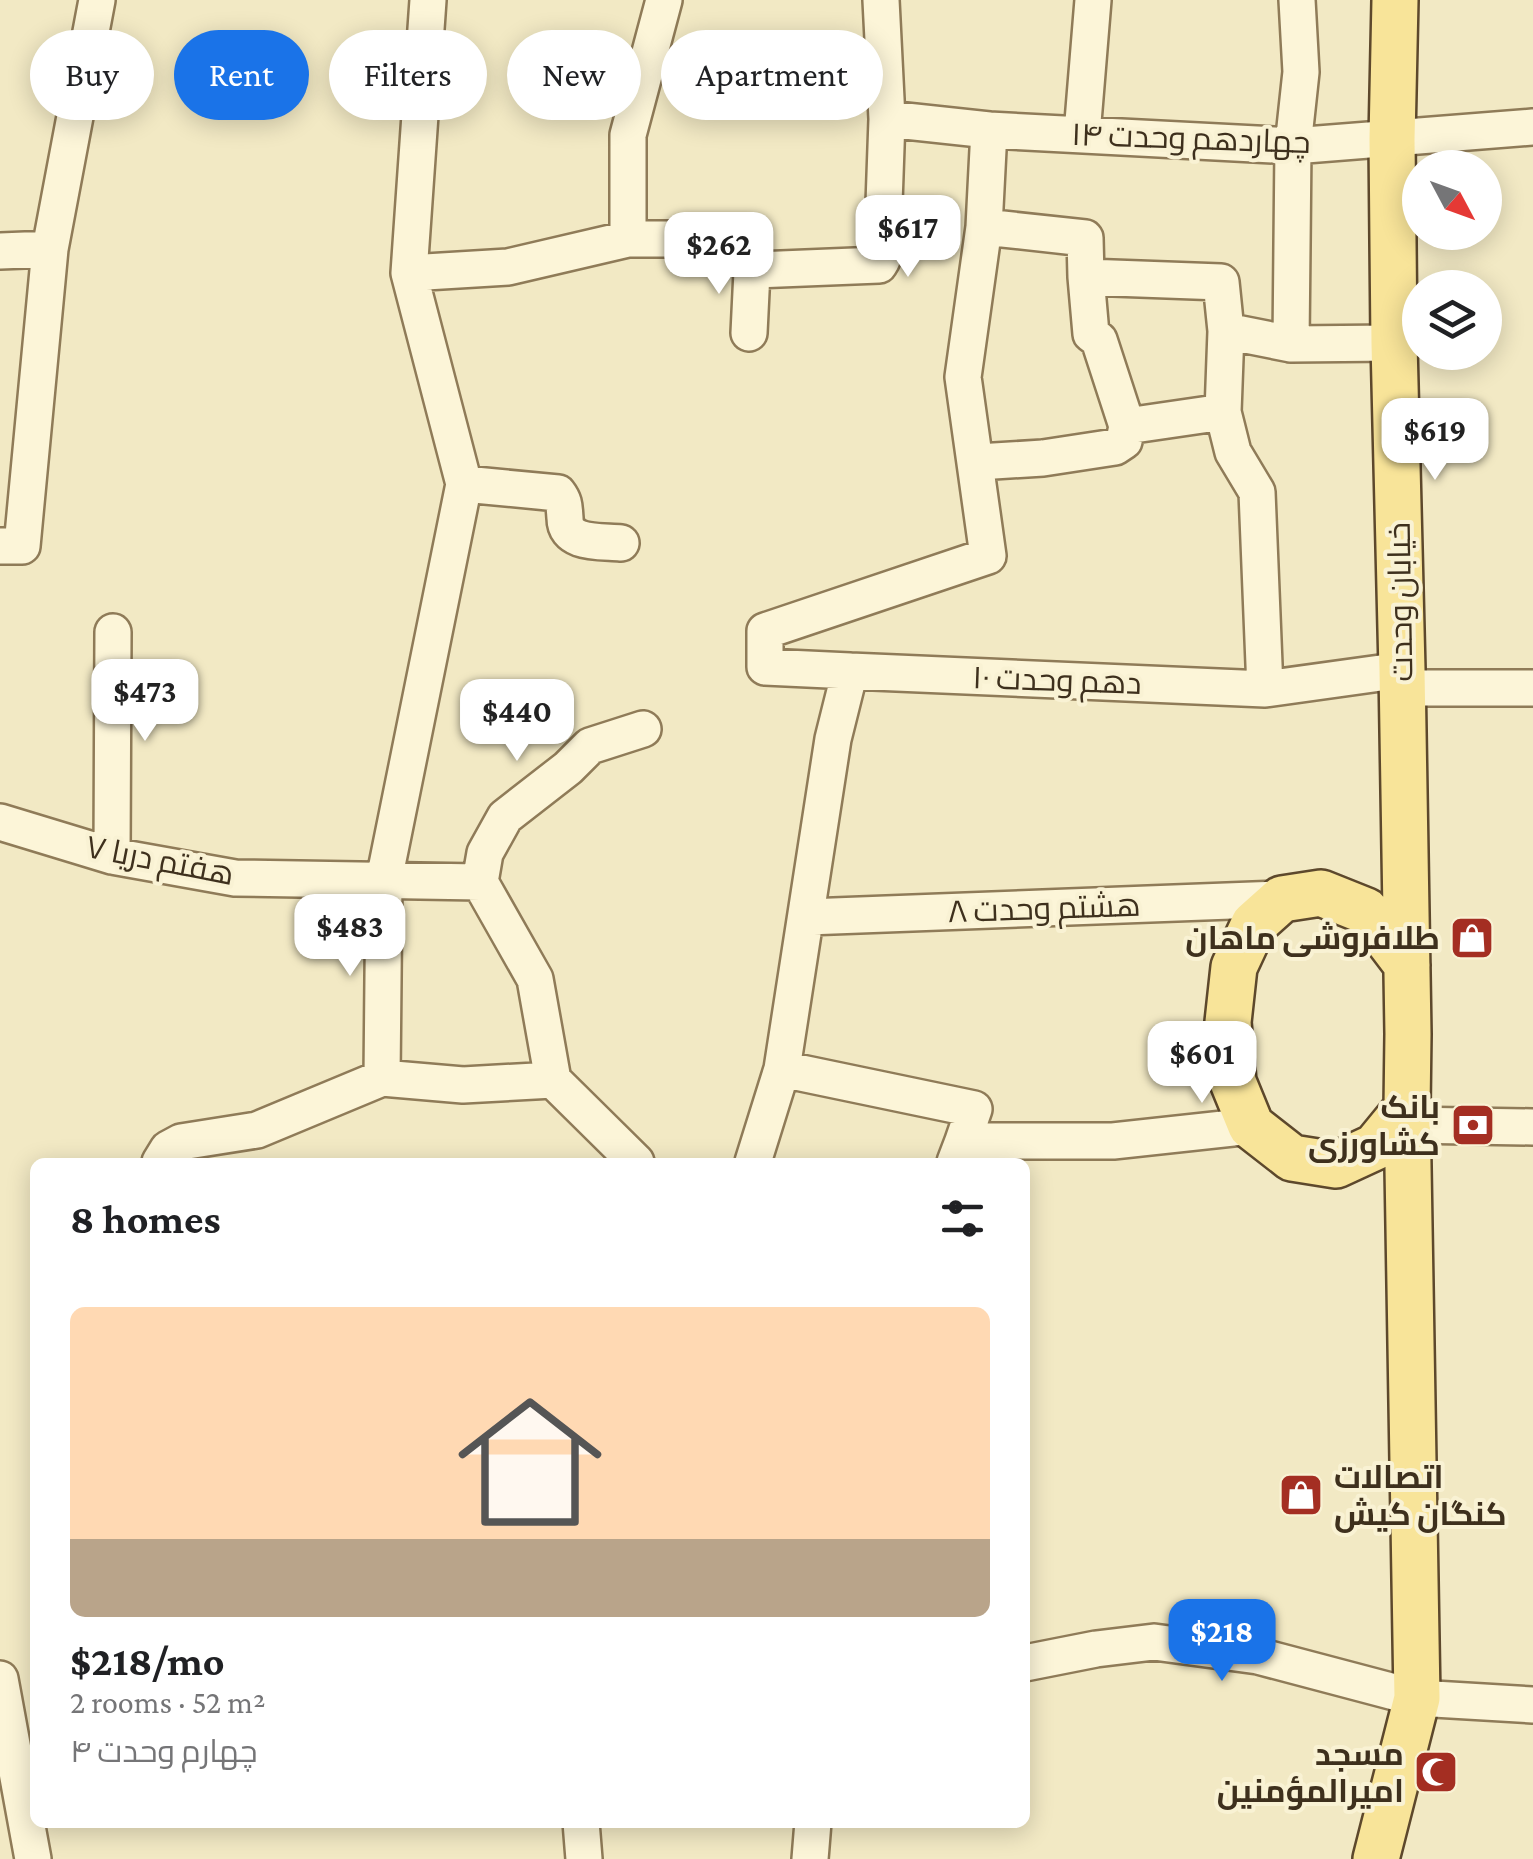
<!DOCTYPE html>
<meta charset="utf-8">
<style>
:root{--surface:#fff;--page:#f2f2f2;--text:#202124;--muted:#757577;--line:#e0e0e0;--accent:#1a73e8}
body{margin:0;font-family:"Crimson Pro",Cairo,serif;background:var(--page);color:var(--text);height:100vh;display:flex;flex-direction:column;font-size:38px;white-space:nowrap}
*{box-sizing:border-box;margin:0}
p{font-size:32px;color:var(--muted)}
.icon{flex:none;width:55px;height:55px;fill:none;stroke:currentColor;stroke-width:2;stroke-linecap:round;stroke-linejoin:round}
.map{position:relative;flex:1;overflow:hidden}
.panel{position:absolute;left:30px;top:1158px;width:1000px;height:670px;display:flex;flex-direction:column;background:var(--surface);border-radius:15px;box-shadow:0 5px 25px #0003}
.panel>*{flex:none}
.banner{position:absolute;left:30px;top:30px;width:1000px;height:90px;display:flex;gap:20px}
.needle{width:65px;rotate:131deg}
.fabs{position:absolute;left:1402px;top:150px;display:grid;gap:20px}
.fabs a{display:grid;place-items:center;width:100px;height:100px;border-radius:50%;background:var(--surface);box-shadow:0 5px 25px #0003;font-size:50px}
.price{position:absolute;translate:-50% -85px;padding:0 22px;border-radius:20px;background:#fff;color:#222;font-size:32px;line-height:65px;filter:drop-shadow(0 2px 5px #0008)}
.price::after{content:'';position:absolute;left:50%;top:60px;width:30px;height:22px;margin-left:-15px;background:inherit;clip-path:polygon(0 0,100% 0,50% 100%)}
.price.selected{background:var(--accent);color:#fff}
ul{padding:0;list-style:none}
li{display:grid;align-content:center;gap:20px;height:530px;padding:0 40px}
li+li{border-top:2px solid var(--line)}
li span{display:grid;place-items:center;height:310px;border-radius:15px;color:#555}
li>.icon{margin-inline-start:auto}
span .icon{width:180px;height:180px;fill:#fffc;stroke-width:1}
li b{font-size:42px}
h2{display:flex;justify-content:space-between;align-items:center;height:120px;padding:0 40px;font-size:42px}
.pill{padding:0 35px;border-radius:45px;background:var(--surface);box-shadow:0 5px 25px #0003;font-size:35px;line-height:90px}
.pill.selected{background:var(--accent);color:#fff}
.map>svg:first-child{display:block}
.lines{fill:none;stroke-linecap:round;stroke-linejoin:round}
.minor-casing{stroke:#8f7b58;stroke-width:40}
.major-casing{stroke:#5d482c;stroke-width:50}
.minor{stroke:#fcf5d8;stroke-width:35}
.major{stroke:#f8e499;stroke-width:45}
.labels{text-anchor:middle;stroke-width:8;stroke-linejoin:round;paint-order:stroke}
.street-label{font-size:32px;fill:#3e301d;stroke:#f9f2d4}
.poi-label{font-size:32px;font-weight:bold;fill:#3e301d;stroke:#f9f2d4;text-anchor:end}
</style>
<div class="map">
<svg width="1533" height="1859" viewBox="0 0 1533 1859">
<rect width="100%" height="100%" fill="#f2e9c4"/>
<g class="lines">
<defs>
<path id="minor" d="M989,130l304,16 240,-19
M1082,134l11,-134
M984,227l101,11 1,39
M628,239v-104l36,-135
M0,251l50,-2
M754,270l125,-5 3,-5 5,-141
M409,273l99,-6 120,-28h115l8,5 2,7 -4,82
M1394,343l-103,1 -65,-13 -3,81 10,40 24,40 8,197 137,-19
M1291,344l2,-198 8,-74 -4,-72
M1223,412l-96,14 -28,-86 -8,-6 -5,-57 135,5 5,49
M978,462l65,-4 72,-11 9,-6 3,-15
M464,484l94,9c7,9 6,14 7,25 0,27 35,23 56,25
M0,546h22l28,-297 47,-249
M850,671l415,18
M1402,688h131
M0,822l112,34 123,22 245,4 55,97 18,101 83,82
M112,856l1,-224
M480,882l5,-29 20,-36 63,-49 22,-22 53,-17
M807,917l475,-18
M782,1069l192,40 -11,32
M382,1078l2,-198 80,-396 -55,-211 19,-273
M1407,1125l126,2
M160,1162l8,-13 13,-7 76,-12 125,-52 81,7 90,-5
M753,1162l29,-93 51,-330 17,-68 -85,-4v-36l223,-75 -25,-179 21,-150 5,-97 -102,-11 -6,-119
M955,1162l8,-21h150l138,-15
M1025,1663l71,-14 58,-7 104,14 159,42 116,7
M0,1679l33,180
M581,1822l3,37
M810,1859l3,-37"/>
<path id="major" d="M1395,0l-3,139 2,204 8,327 6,364 -1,74 -32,39 -39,18 -44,-7 -41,-32 -18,-44 -5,-60 6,-55 20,-43 28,-25 39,-6 45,18 41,54
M1376,1859l41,-161 -10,-590"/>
</defs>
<use href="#minor" class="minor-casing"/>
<use href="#major" class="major-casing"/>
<use href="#minor" class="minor"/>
<use href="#major" class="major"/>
</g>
<defs>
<symbol id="shop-square" viewBox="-11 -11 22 22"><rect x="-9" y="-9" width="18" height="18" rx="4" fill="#a42e22" stroke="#f9f2d4"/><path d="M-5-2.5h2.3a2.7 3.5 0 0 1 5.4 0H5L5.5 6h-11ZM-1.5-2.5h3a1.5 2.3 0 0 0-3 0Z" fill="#fff"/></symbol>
<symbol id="bank-square" viewBox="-11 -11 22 22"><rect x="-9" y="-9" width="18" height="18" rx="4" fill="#a42e22" stroke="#f9f2d4"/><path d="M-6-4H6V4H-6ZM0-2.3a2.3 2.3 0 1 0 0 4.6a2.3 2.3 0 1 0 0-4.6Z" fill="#fff"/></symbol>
<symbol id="mosque-square" viewBox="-11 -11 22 22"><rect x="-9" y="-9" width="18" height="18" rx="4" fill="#a42e22" stroke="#f9f2d4"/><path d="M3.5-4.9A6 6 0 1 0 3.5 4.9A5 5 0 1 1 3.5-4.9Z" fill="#fff"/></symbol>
</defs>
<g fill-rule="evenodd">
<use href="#shop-square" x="1447" y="913" width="50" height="50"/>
<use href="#bank-square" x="1448" y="1100" width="50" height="50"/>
<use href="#shop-square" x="1276" y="1470" width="50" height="50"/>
<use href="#mosque-square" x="1411" y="1747" width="50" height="50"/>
</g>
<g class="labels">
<g class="street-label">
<text transform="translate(1191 138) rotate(2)" y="11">چهاردهم وحدت ۱۴</text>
<text transform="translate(1400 602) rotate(-91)" y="11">خیابان وحدت</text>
<text transform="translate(1057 680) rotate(2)" y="11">دهم وحدت ۱۰</text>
<text transform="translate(160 860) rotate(11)" y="11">هفتم دریا ۷</text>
<text transform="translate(1044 908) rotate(-2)" y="11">هشتم وحدت ۸</text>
</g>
<g class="poi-label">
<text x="1440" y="949">طلافروشی ماهان</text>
<text x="1440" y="1118">بانک<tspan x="1440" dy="37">کشاورزی</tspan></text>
<text x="1334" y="1488" text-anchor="start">اتصالات<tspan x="1334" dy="37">کنگان کیش</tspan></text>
<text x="1404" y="1765">مسجد<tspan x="1404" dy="37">امیرالمؤمنین</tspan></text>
</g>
</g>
</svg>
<div class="fabs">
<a><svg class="needle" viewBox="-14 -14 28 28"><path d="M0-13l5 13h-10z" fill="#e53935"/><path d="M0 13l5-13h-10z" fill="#757577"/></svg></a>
<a><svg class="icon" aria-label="layers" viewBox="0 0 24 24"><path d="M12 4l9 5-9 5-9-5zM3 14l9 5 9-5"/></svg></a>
</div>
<b class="price" style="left:908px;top:280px">$617</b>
<b class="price" style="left:719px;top:297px">$262</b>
<b class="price" style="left:1435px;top:483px">$619</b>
<b class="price" style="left:145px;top:744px">$473</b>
<b class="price" style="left:517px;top:764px">$440</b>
<b class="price" style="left:350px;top:979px">$483</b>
<b class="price" style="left:1202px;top:1106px">$601</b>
<b class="price selected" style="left:1222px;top:1684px">$218</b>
<div class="banner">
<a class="pill">Buy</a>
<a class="pill selected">Rent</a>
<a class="pill">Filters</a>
<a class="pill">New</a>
<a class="pill">Apartment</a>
</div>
<section class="panel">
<h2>8 homes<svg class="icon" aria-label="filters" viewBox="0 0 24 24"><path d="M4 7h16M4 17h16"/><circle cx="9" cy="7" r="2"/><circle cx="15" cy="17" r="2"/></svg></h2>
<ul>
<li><span style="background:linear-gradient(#ffd9b3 75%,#b9a48a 0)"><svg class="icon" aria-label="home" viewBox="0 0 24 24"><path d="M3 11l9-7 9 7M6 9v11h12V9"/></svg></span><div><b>$218/mo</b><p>2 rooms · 52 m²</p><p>چهارم وحدت ۴</p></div></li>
</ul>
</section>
</div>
